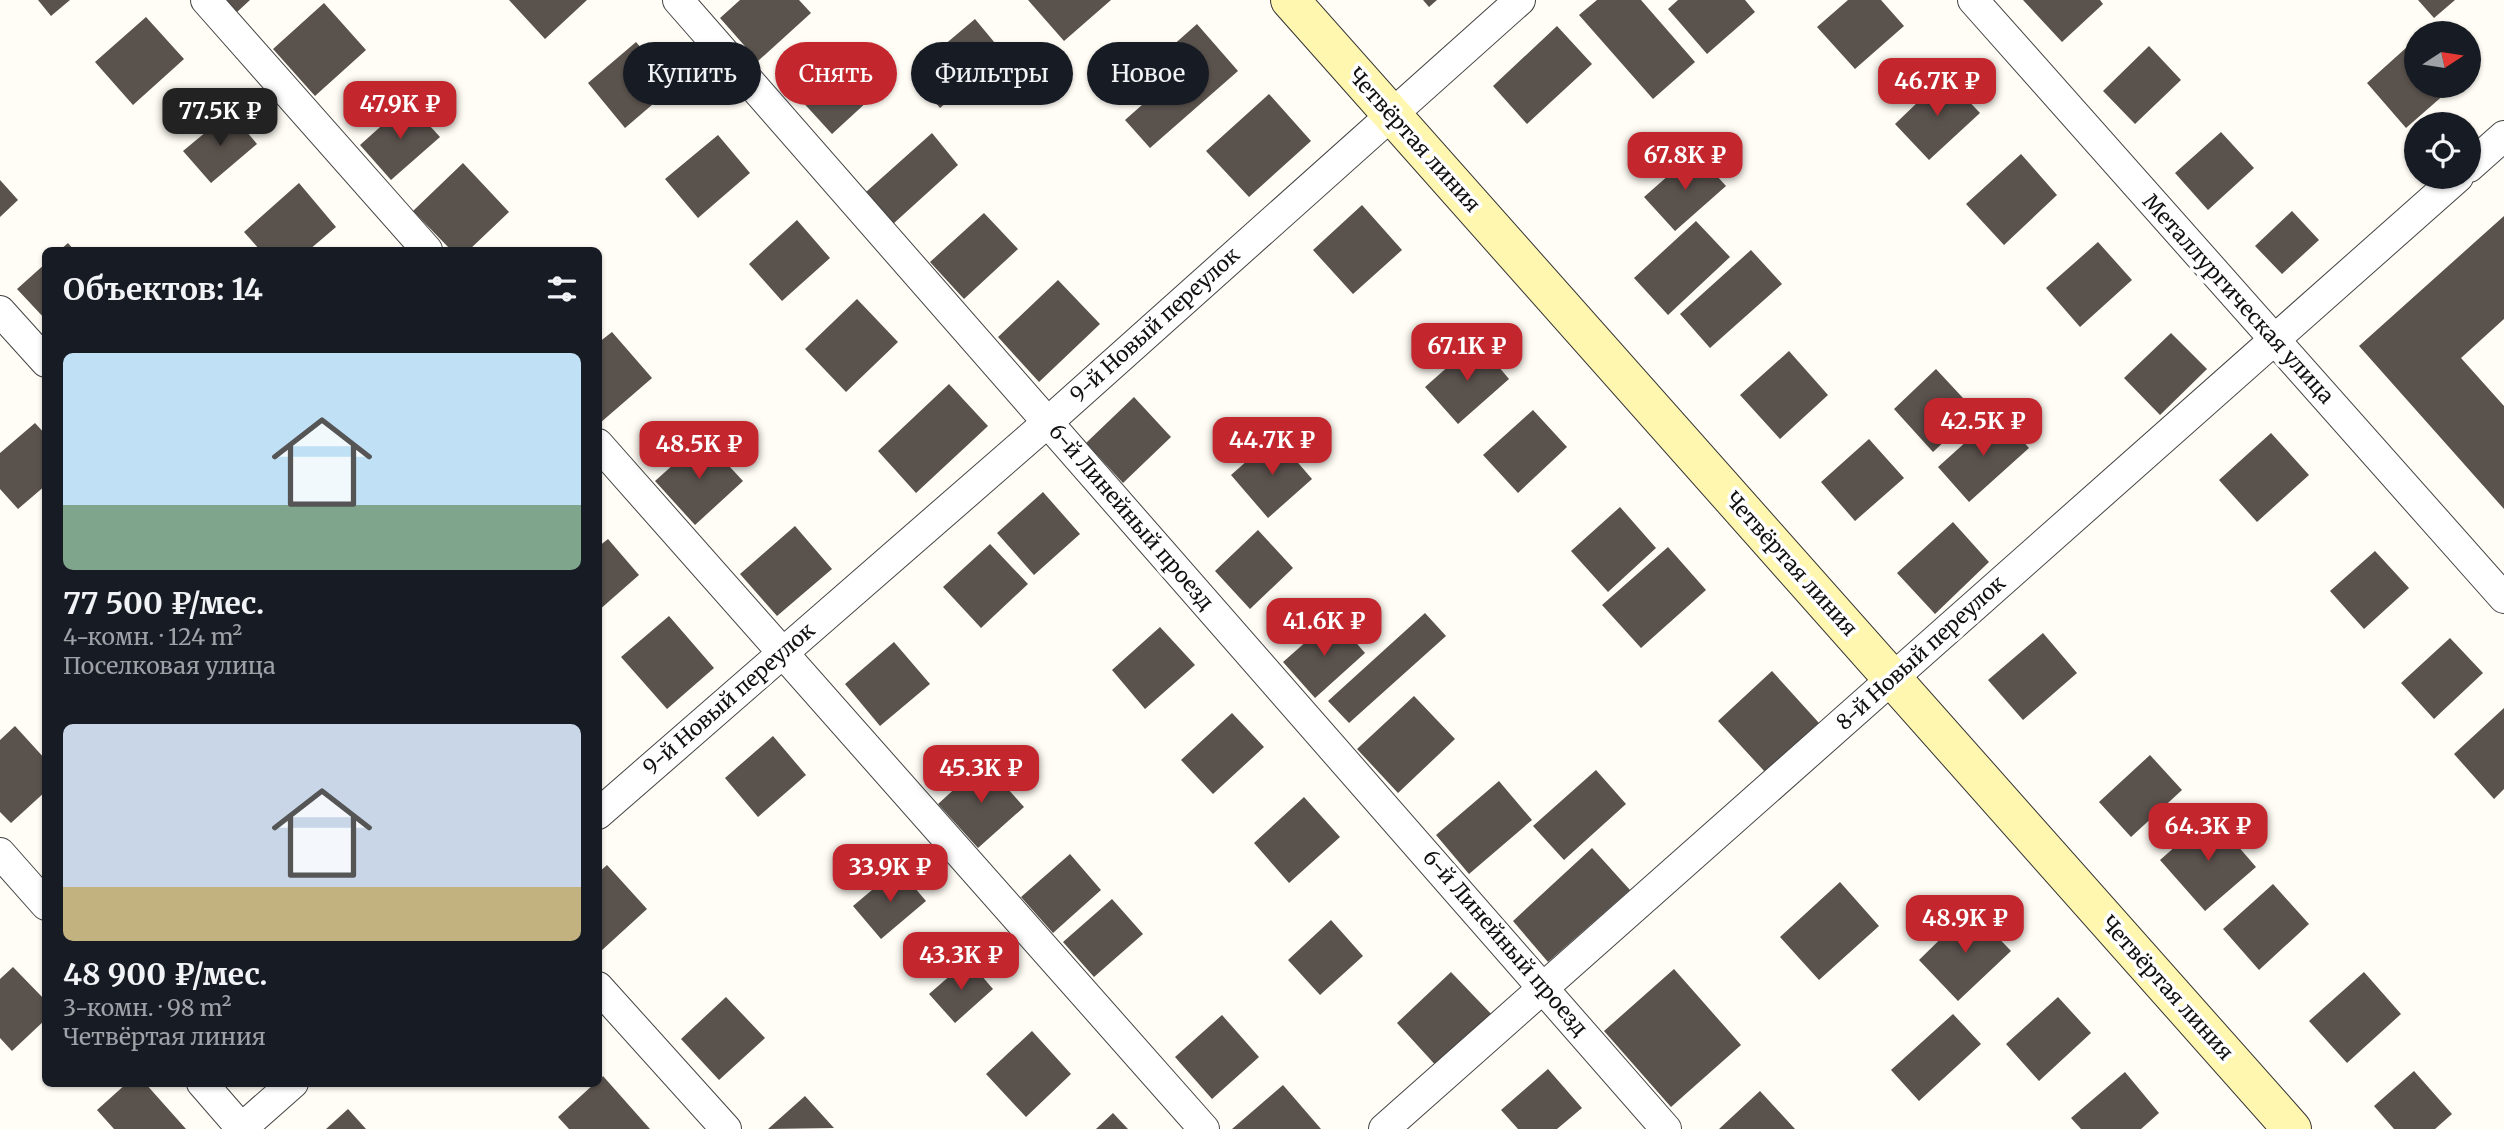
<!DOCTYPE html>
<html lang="ru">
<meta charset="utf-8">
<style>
:root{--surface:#171b24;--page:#20242c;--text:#f1f3f6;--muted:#9ea1a6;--accent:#c4262e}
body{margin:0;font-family:Merriweather,serif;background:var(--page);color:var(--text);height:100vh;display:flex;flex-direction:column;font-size:26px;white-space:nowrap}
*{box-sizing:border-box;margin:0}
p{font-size:23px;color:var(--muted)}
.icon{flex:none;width:38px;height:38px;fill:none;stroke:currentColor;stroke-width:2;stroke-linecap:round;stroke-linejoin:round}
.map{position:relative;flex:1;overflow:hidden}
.panel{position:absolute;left:42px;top:247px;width:560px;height:840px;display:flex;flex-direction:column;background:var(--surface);border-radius:10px;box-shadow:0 2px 5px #0004}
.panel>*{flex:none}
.guide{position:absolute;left:623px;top:42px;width:665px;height:63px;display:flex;gap:14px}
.needle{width:46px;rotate:78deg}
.controls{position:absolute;left:2404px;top:21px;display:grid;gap:14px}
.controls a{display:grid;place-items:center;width:77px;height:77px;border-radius:50%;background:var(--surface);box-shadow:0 2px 5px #0004;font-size:35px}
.price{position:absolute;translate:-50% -60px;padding:0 16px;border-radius:14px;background:var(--accent);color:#fff;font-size:23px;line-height:46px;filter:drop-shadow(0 2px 4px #0008)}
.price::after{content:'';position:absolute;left:50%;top:42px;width:21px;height:16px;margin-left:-10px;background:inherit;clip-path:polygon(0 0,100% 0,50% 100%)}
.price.on{background:#222;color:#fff}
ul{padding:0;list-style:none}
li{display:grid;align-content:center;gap:14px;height:371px;padding:0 21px}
li span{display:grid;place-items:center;height:217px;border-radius:10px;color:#555}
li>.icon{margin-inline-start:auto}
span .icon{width:126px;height:126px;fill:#fffc;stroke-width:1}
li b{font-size:30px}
h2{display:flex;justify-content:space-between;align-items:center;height:84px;padding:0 21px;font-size:30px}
.tag{padding:0 24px;border-radius:32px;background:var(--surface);box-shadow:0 2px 5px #0004;font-size:24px;line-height:63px}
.tag.on{background:var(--accent);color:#fff}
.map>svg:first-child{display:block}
.building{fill:#5a524d}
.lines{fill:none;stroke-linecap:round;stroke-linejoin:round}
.street-casing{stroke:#444;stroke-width:32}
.secondary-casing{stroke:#333;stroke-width:40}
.street{stroke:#fff;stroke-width:30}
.secondary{stroke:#fff6b0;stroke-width:38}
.labels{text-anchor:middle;stroke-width:7;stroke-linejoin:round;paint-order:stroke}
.street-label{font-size:21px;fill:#111;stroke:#fff}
</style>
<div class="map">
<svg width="2504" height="1129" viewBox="0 0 2504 1129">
<rect width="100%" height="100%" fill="#fffdf5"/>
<path class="building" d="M38,0h32l-19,16z
M226,0h24l-13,12z
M509,0h78l-42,39z
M740,0h59l12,13 -53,48 -38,-43z
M1028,0h83l-47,41z
M1423,0h14l-8,7z
M1597,0h44l54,62 -42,37 -74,-84z
M1678,0h67l10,12 -48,42 -39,-45z
M1848,0h33l23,26 -49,43 -38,-42z
M2023,0h77l3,4 -41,38z
M2418,0h37l-21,18z
M324,3l42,47 -51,46 -42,-47z
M146,17l38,42 -51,46 -38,-43z
M975,19l44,53 -31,26 -15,-18 -33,28 -29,-35z
M1197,24l41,47 -88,77 -25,-28 44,-39 -16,-18z
M1557,26l35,38 -65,60 -34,-38z
M2417,38v48h37l-48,42 -39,-45z
M636,42l38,44 -49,42 -37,-45z
M2149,46l32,34 -46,44 -32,-33z
M848,53l33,36 -49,45 -33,-36z
M1945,76l35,37 -51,47 -34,-36z
M1269,94l42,47 -62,56 -43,-46z
M408,102l32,35 -49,43 -31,-35z
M230,112l27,32 -46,39 -28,-32z
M2221,132l33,36 -46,42 -33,-37z
M932,133l26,32 -65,59 -27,-32z
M718,135l32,38 -52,45 -33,-39z
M1695,152l31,34 -51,45 -31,-34z
M2021,154l36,41 -53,50 -38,-41z
M463,163l46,49 -40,38h-18l-38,-39z
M0,180l18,20 -18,17z
M299,183l37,44 -27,23h-49l-16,-18z
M1362,205l40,45 -49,44 -40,-44z
M2292,211l27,29 -37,34 -27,-28z
M984,213l34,36 -54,50 -34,-37z
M2504,216v103l-43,39 43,48v103l-145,-163z
M797,220l33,38 -48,43 -33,-37z
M1696,221l34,36 -62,58 -34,-37z
M2098,242l34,38 -52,47 -34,-39z
M68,243l6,7h-14z
M1751,250l31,34 -72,64 -30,-34z
M46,263v57l-29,-31z
M1058,280l42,44 -61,58 -41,-45z
M857,299l41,43 -52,50 -41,-43z
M612,332l40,46 -52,45 -2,-80z
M2171,333l36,36 -47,46 -36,-37z
M1477,341l32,38 -51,45 -33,-37z
M1789,351l39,44 -48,44 -40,-44z
M1936,369l40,43 -43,40 -39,-43z
M949,384l39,42 -72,67 -38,-42z
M1134,397l37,40 -48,46 -37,-40z
M1533,410l34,37 -49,46 -35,-38z
M1998,413l31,35 -60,54 -31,-35z
M35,423l11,12v50l-28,24 -18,-20v-36z
M2271,433l38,42 -52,47 -38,-42z
M1275,436l37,43 -44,39 -37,-43z
M703,438l40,43 -48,44 -40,-44z
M1869,439l35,39 -49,43 -34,-39z
M1043,492l37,42 -46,41 -37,-42z
M1620,507l36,41 -48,44 -37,-41z
M1953,522l36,40 -54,52 -38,-41z
M795,526l37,43 -55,47 -37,-42z
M1258,530l35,38 -43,41 -35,-38z
M608,539l31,36 -41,36v-64z
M990,544l38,40 -47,44 -38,-41z
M1668,547l38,43 -65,58 -39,-43z
M2375,551l34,37 -45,41 -34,-38z
M1425,613l21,23 -97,87 -21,-22z
M669,616l45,52 -47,41 -46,-52z
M1334,617l31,36 -50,45 -32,-36z
M1160,627l35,38 -50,44 -33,-39z
M2043,633l34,40 -54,47 -35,-40z
M2450,638l33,35 -49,46 -33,-36z
M894,642l36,42 -50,42 -35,-42z
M1772,671l47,52 -53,50 -48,-52z
M1414,696l41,43 -57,54 -41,-44z
M2504,708v81l-10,10 -40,-45z
M1232,713l32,34 -51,47 -32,-34z
M15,726l31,34v31l-35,32 -11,-11v-72z
M773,736l33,39 -48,42 -33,-39z
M2150,755l32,35 -51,47 -32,-35z
M984,762l40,45 -46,41 -40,-44z
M1596,770l30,34 -62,56 -31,-34z
M1499,781l33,39 -63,54 -33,-39z
M1304,797l36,40 -51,46 -35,-40z
M2211,815l45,52 -51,44 -45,-51z
M1592,848l38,42 -82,72 -35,-41z
M1070,854l31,36 -48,43 -32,-36z
M607,865l40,44 -46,42 -3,-4v-74z
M898,868l28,33 -45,38 -28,-33z
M1840,882l39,44 -60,54 -39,-43z
M2273,884l36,40 -50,46 -36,-41z
M1112,899l31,35 -49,43 -31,-35z
M1971,909l40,42 -53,50 -39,-41z
M1331,920l32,36 -43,39 -32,-35z
M968,960l25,29 -38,34 -26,-29z
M13,967l33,34v18l-34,32 -12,-13v-59z
M1674,969l67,76 -70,62 -67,-76z
M1451,972l44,46 -55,52 -43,-47z
M2364,972l37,42 -54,49 -38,-42z
M726,997l39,41 -46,42 -38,-41z
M2058,997l33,36 -52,48 -33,-37z
M1953,1014l28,30 -62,57 -28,-31z
M1222,1015l37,42 -47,42 -37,-42z
M1032,1031l39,43 -45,43 -40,-43z
M1548,1069l34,39 -25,21h-39l-17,-19z
M2414,1071l38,43 -17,15h-41l-20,-23z
M2125,1072l34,41 -18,16h-60l-10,-11z
M603,1076l47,53h-81l-11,-12 37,-34h3z
M127,1083h18l41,46h-72l-17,-19z
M1283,1085l38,44h-89z
M1760,1091l35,38h-76z
M805,1096l29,32 -66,1z
M348,1109l18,20h-40z
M1113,1113l15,16h-32z"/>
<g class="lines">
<defs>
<path id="street" d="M206,0l221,250
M678,0l988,1129
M1973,0l531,598
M2469,167l35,-31
M0,311l46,51
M598,444l606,685
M598,814l450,-392 472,-422
M0,853l46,52
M598,987l128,142
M202,1083l40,46
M241,1129l52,-46
M1384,1129l1074,-952"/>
<path id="secondary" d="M1290,0l1002,1129"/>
</defs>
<use href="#street" class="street-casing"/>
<use href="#secondary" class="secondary-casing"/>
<use href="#street" class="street"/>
<use href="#secondary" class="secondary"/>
</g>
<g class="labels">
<g class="street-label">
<text transform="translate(1414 140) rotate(48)" y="7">Четвёртая линия</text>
<text transform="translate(2238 299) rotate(48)" y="7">Металлургическая улица</text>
<text transform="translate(1155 325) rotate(-42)" y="7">9-й Новый переулок</text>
<text transform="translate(1131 517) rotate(49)" y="7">6-й Линейный проезд</text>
<text transform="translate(1791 564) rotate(48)" y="7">Четвёртая линия</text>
<text transform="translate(1921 653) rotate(-42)" y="7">8-й Новый переулок</text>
<text transform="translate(729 699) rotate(-41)" y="7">9-й Новый переулок</text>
<text transform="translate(1505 943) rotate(49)" y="7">6-й Линейный проезд</text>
<text transform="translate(2167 988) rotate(48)" y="7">Четвёртая линия</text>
</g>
</g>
</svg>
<div class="controls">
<a><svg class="needle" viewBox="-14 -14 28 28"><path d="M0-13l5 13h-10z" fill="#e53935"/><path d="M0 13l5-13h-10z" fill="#9ea1a6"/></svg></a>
<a><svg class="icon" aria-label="locate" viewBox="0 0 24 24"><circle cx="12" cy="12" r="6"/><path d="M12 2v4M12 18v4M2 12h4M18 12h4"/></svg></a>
</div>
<b class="price" style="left:1937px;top:118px">46.7K ₽</b>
<b class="price" style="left:400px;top:141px">47.9K ₽</b>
<b class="price on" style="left:220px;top:148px">77.5K ₽</b>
<b class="price" style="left:1685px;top:192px">67.8K ₽</b>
<b class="price" style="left:1467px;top:383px">67.1K ₽</b>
<b class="price" style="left:1983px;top:458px">42.5K ₽</b>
<b class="price" style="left:1272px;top:477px">44.7K ₽</b>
<b class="price" style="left:699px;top:481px">48.5K ₽</b>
<b class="price" style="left:1324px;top:658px">41.6K ₽</b>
<b class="price" style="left:981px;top:805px">45.3K ₽</b>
<b class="price" style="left:2208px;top:863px">64.3K ₽</b>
<b class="price" style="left:890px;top:904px">33.9K ₽</b>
<b class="price" style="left:1965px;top:955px">48.9K ₽</b>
<b class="price" style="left:961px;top:992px">43.3K ₽</b>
<div class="guide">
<a class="tag">Купить</a>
<a class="tag on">Снять</a>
<a class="tag">Фильтры</a>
<a class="tag">Новое</a>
</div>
<section class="panel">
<h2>Объектов: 14<svg class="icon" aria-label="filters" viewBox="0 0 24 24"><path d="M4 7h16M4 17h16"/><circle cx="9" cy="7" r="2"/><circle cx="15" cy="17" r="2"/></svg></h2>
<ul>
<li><span style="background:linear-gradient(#bfe0f5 70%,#7fa58c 0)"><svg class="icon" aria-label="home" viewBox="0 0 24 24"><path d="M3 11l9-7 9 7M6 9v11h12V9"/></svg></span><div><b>77 500 ₽/мес.</b><p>4-комн. · 124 m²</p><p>Поселковая улица</p></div></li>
<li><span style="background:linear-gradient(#c9d6e8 75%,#c2b280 0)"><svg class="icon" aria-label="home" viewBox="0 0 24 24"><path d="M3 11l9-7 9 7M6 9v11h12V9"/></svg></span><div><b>48 900 ₽/мес.</b><p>3-комн. · 98 m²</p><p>Четвёртая линия</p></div></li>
</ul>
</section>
</div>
